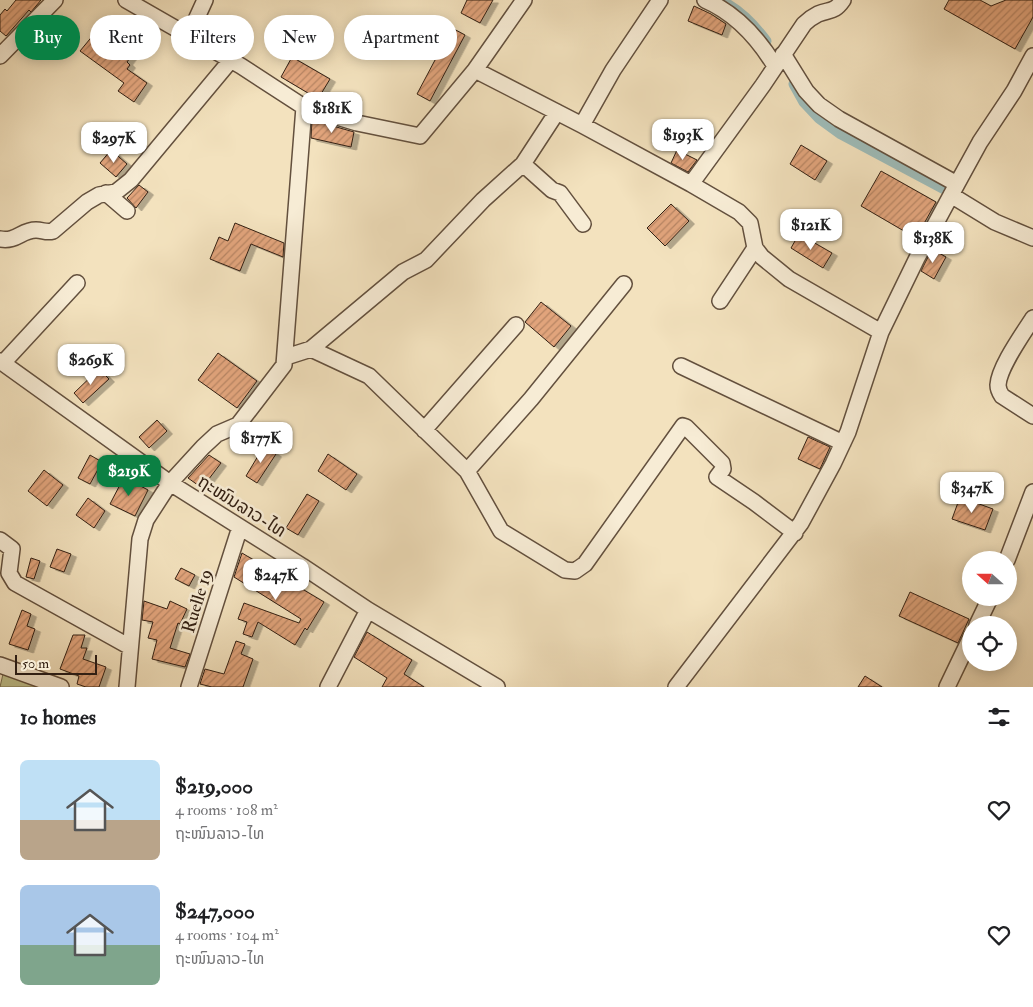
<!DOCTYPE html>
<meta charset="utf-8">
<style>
:root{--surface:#fff;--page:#f6f6f6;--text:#202124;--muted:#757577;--accent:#0b8043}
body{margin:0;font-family:"IM FELL Double Pica","Noto Sans Lao",serif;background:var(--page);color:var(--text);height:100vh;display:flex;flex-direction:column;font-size:19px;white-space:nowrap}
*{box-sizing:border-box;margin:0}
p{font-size:16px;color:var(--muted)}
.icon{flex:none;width:28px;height:28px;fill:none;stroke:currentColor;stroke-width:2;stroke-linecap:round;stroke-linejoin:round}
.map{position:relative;height:687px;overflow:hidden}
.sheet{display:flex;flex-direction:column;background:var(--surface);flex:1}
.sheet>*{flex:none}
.hud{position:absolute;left:15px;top:15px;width:500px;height:45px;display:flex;gap:10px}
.needle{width:32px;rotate:291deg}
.buttons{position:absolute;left:962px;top:551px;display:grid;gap:10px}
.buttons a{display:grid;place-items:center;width:55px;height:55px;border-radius:50%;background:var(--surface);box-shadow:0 2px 12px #0003;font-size:25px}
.scale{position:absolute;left:15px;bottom:12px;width:82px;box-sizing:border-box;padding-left:5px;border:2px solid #332013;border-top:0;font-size:14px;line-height:18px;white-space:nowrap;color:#332013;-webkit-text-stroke:4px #f7ecd5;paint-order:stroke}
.price{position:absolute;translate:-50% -42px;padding:0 11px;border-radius:10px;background:#fff;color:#222;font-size:16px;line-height:32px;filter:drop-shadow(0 1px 2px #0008)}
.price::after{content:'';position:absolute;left:50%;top:30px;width:15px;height:11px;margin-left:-8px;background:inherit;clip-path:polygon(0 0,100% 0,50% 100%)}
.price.selected{background:var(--accent);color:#fff}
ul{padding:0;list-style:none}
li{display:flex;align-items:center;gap:15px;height:125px;padding:0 20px}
li span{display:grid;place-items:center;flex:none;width:140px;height:100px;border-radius:8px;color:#555}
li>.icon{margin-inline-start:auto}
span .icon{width:60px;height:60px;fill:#fffc;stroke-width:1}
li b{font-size:21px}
h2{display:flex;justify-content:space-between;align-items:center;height:60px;padding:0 20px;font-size:21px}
.pill{padding:0 18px;border-radius:22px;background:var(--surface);box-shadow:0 2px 12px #0003;font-size:18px;line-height:45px}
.pill.selected{background:var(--accent);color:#fff}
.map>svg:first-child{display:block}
.grass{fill:#c0c28e;stroke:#7a7150}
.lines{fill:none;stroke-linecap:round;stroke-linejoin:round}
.canal{stroke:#9ebcb9;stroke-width:11}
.building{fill:url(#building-hatch);stroke:#332013;filter:url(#shadow)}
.minor-casing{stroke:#63503e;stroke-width:18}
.minor{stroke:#f7ecd5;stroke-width:15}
.labels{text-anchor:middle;stroke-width:5;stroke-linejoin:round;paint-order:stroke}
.street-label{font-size:18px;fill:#332013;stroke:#f7ecd5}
</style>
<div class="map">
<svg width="1033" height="687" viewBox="0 0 1033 687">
<defs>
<pattern id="building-hatch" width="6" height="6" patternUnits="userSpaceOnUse" patternTransform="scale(1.25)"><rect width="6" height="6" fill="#e1a47b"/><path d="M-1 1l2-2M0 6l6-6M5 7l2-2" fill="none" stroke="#b78564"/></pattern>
<filter id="shadow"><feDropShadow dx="5.5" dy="3" stdDeviation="0" flood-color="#0004"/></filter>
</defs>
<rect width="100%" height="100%" fill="#f3e2be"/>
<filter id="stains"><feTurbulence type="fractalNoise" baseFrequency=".004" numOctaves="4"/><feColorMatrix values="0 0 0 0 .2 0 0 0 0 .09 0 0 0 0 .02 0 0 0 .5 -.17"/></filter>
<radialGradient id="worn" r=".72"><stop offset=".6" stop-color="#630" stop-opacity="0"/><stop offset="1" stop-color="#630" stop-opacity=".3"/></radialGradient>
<path class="grass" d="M3,674l33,11 -1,2h-35z"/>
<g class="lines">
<path class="canal" d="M719,0c20,9 34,24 47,41
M794,84l10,18 15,16 22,16 107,57"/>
</g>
<path class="building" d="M16,0h25l-10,12 -2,-2 -23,26 -6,-5v-16l5,-6 2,2z
M467,0h26l-13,23 -19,-10z
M949,0h31l11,6 15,-6h27v17l-18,32 -71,-40z
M694,6l17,8 15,10 -4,11 -34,-14z
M109,16l33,26 -15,20 3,3 -3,4 20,14 -13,19 -16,-11 6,-8 -44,-32z
M452,28l13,7 -35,66 -13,-7z
M292,57l38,22 -12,20 -37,-22z
M312,120l42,12 -3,15 -40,-9z
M801,145l26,16 -12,19 -25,-16z
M111,150l16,14 -11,13 -16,-14z
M677,150l20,10 -9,12 -17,-9z
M881,171l55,31 -20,36 -55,-32z
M139,185l9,7 -12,16 -9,-10z
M671,204l18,17 -24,25 -18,-18z
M235,223l49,20 -1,14 -32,-13 -11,27 -30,-12 9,-22 9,4z
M799,234l33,19 -9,15 -32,-20z
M932,249l14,8 -12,22 -13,-8z
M541,302l30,24 -17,21 -29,-25z
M218,353l39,28 -20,27 -39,-28z
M99,369l10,10 -26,24 -9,-10z
M157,420l10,11 -18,17 -10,-11z
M808,437l22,10 -10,22 -22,-10z
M264,446l12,8 -19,29 -11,-7z
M328,454l29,20 -11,16 -28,-19z
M90,455l12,7 -12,22 -12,-6z
M209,455l12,8 -19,25 -14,-10z
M44,470l19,15 -16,21 -19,-15z
M124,477l24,13 -13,26 -25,-12z
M307,494l12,7 -21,34 -12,-7z
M960,497l33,12 -8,21 -33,-11z
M88,498l17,13 -11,17 -18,-13z
M57,549l14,5 -7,18 -14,-5z
M242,553l82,49 -17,28 -2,-2 -10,17 -37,-23 -6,15 -9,-3 4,-12 -9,-3 6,-16 55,20 2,-4 -67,-42z
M31,558l9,3 -6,18 -8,-2z
M181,568l14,7 -6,11 -14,-7z
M910,592l59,27 -11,24 -59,-27z
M144,601l23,8 3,-8 17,8 -7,15 -2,-1 -8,25 20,6 -5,13 -33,-8 5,-19 -9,-2 5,-16 -11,-2z
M22,610l9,4 -4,12 8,3 -7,21 -19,-6z
M367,632l45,28 -8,14 20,13h-42l5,-9 -33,-21z
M73,635h12l-4,13h6l-4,11 23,8 -7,20h-13l-9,-3 2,-8 -19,-7z
M236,641l9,3 -4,10 12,5 -10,28h-31l-12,-3 5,-15 19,5z
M865,676l17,11h-24z"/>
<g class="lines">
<defs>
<path id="minor" d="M126,0l115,66 63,41 53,16 63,13 55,-66 49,-70
M705,0c30,13 53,38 70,66
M189,35l16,-35
M783,54l23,37 13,14 20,14 118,65
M0,56l55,-56
M475,70l107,55 109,59 48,28 11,11 5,25 7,9 27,22 92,53
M582,125l31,-55 47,-70
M523,164l29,26 8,3 23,31
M691,184l72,-99 41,-61c4,-4 8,-7 14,-10 12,-5 16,-1 25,-14
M106,193l21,18
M951,195l44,27 38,16
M0,239c17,3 21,-9 36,-9 7,0 10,3 17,1l34,-29 12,-7 17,-3 15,-12 100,-120
M720,301l35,-53
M1033,318c-10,16 -34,49 -35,67 0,5 2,8 4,11l31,20
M311,349l58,27 98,95 34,60 64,39 10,1 10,-7 98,-138 3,1 36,36 1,6 -6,8 37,25 41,31
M286,357l25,-8 92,-77 23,-12 57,-60 40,-36 34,-52
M0,361l170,122 132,83 66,44 129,77
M3,363l74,-80
M681,366l162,77
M424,430l92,-105
M467,471l64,-72 93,-115
M0,540l12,9 -3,24 6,10 115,64
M1007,560l26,-68
M977,625l13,-27
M0,665l61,22
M127,687l13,-148 6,-19 24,-37 33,-36 14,-13 21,-9 46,-60 20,-258
M189,687l51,-160
M328,687l40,-77
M676,687l125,-164 32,-59 15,-32 33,-100 36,-74 40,-74 23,-42 34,-51 19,-35
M947,687l24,-50"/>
</defs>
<use href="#minor" class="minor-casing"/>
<use href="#minor" class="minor"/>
</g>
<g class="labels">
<g class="street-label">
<text transform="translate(242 506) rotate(32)" y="6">ຖະໜົນລາວ-ໄທ</text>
<text transform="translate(197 601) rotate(-73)" y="6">Ruelle 19</text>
</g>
</g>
<rect width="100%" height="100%" filter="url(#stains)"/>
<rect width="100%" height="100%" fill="url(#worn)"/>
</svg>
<div class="buttons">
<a><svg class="needle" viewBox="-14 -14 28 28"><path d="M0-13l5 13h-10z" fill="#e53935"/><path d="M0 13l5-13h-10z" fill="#757577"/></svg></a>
<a><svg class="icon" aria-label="locate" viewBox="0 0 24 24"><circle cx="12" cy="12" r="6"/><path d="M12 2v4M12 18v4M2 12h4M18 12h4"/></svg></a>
</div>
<div class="scale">50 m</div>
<b class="price" style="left:332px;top:134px">$181K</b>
<b class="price" style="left:683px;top:161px">$193K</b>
<b class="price" style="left:114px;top:164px">$297K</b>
<b class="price" style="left:811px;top:251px">$121K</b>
<b class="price" style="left:933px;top:264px">$138K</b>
<b class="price" style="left:91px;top:386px">$269K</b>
<b class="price" style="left:261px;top:464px">$177K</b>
<b class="price selected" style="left:129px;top:497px">$219K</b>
<b class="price" style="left:972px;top:514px">$347K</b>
<b class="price" style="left:276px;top:601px">$247K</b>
<div class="hud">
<a class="pill selected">Buy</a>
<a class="pill">Rent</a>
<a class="pill">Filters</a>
<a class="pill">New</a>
<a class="pill">Apartment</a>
</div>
</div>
<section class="sheet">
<h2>10 homes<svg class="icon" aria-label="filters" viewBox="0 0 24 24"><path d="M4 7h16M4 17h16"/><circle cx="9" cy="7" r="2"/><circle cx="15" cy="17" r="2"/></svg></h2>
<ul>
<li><span style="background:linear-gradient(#bfe0f5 60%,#b9a48a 0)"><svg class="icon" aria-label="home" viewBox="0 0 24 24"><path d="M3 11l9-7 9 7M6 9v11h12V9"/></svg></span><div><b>$219,000</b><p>4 rooms · 108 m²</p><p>ຖະໜົນລາວ-ໄທ</p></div><svg class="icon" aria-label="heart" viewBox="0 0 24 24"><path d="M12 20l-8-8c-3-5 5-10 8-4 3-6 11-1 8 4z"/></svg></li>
<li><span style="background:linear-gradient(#a9c7e8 60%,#7fa58c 0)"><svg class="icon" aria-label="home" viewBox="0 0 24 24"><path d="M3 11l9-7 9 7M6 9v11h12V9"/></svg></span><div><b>$247,000</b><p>4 rooms · 104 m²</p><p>ຖະໜົນລາວ-ໄທ</p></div><svg class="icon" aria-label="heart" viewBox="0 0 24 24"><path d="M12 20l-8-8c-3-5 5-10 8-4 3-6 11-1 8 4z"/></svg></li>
</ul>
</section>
